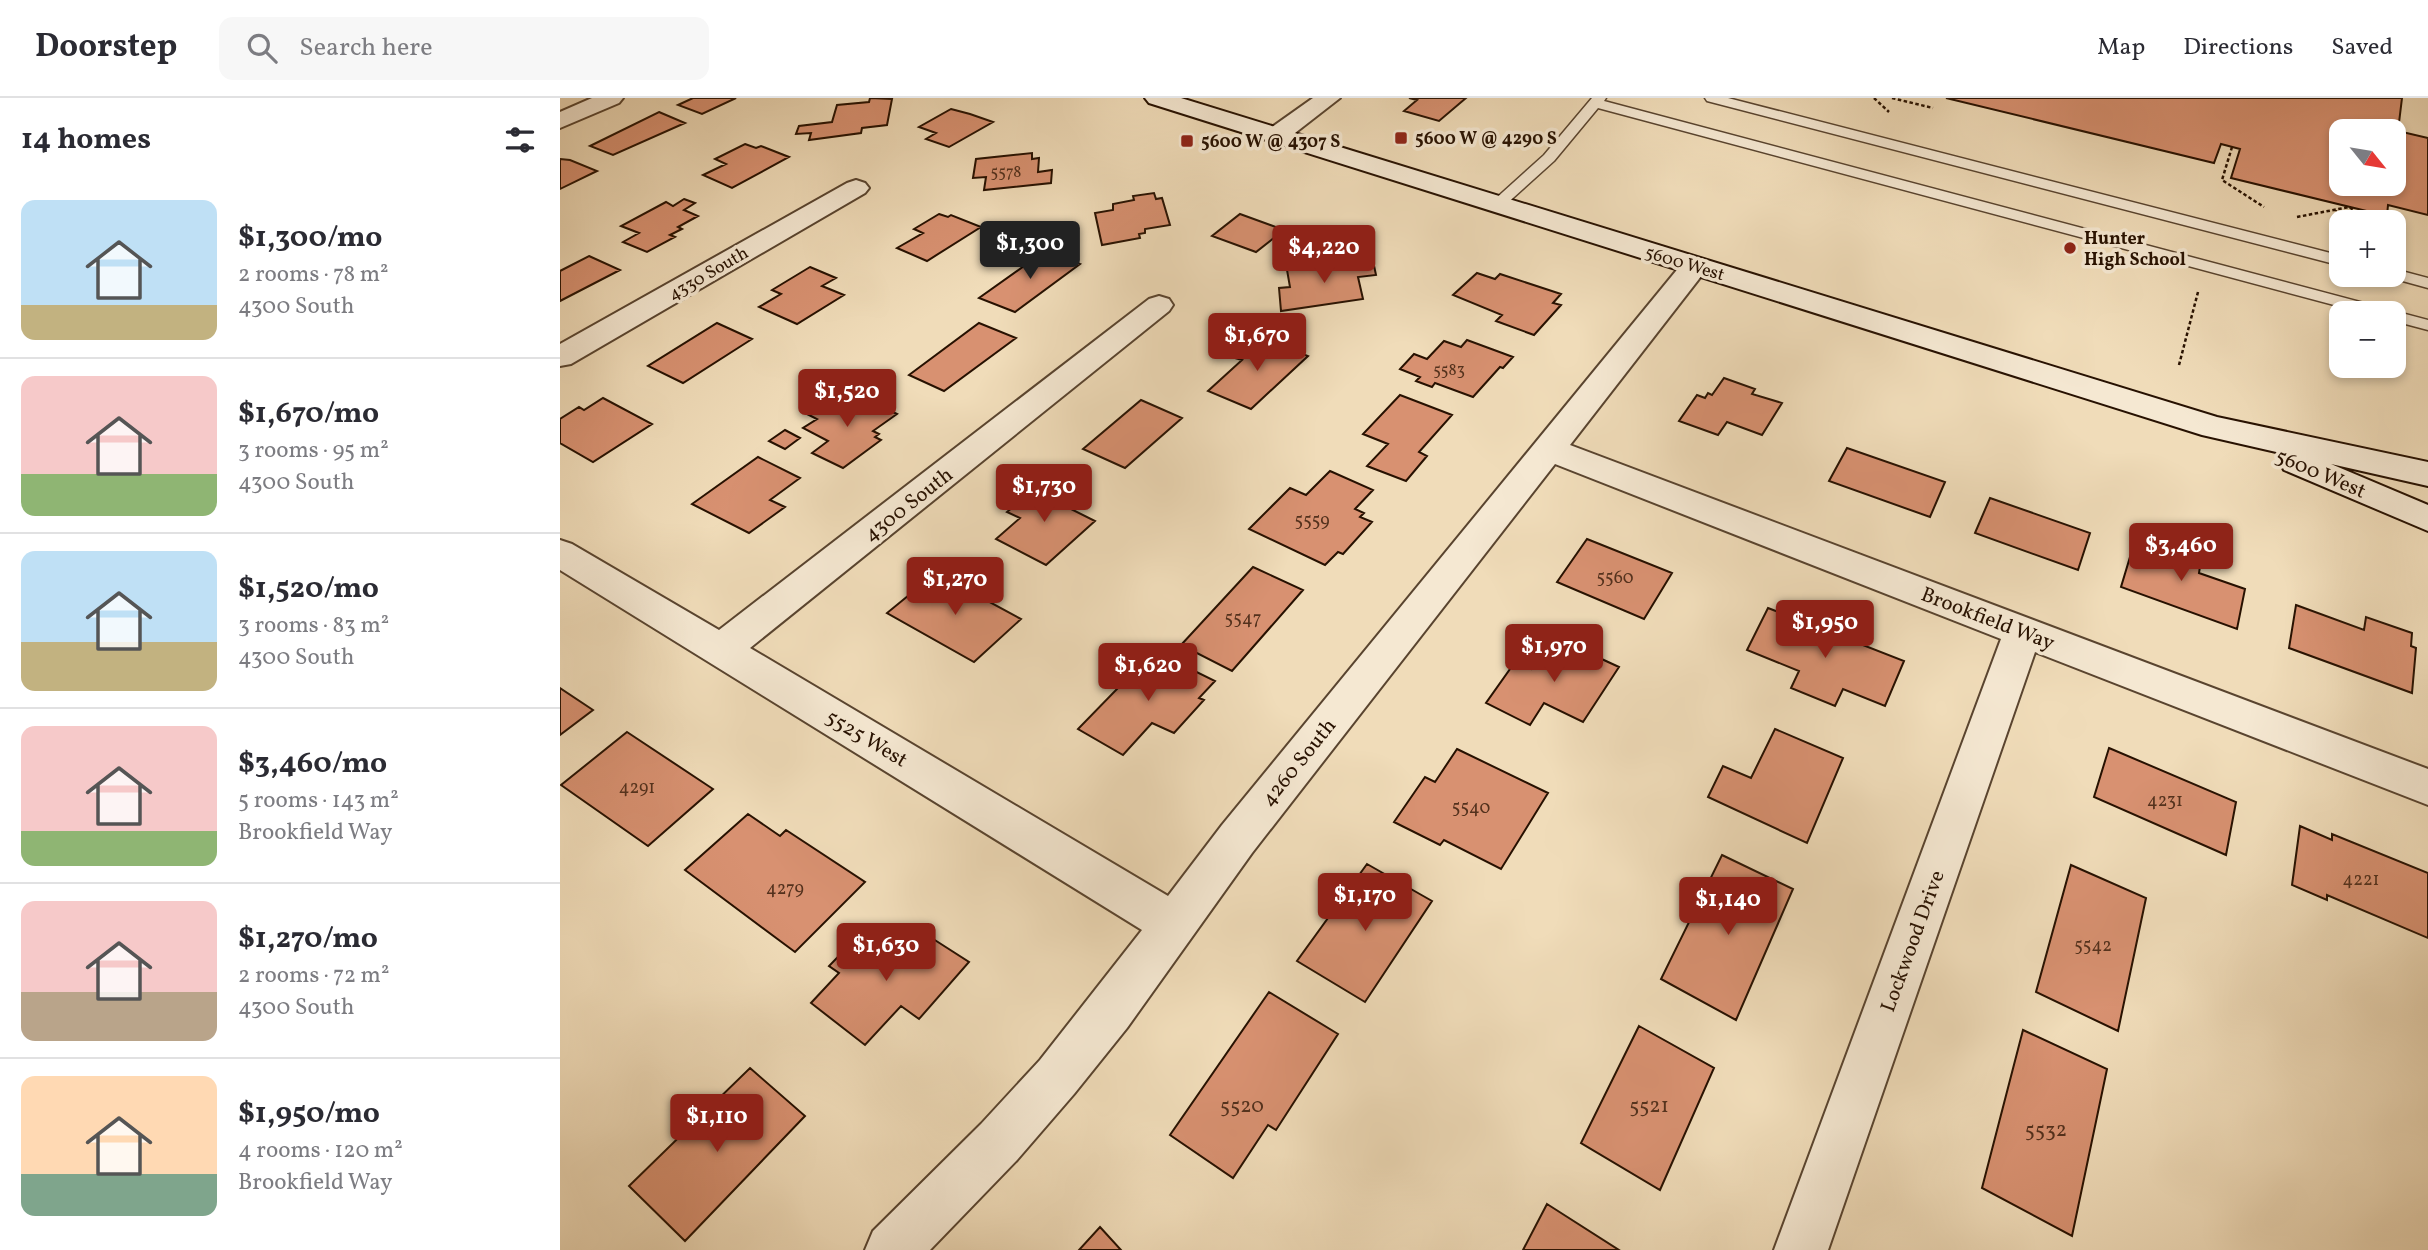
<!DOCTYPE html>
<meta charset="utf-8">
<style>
:root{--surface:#fff;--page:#f7f7f7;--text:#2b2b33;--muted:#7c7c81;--line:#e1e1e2;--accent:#8f2418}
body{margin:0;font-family:Vollkorn,serif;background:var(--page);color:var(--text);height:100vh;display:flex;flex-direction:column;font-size:26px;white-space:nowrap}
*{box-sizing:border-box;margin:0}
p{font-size:23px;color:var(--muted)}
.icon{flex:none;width:38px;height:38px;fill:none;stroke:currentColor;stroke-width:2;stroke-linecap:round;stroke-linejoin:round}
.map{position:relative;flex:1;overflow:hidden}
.side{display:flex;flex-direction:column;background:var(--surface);width:560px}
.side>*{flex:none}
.needle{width:46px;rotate:120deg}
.tools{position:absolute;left:1769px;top:21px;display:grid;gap:14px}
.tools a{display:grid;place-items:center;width:77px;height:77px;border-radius:14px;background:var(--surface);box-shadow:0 4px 10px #0003;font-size:35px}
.price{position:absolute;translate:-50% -60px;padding:0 16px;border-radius:7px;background:var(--accent);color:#fff;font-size:23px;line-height:46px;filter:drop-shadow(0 2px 4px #0008)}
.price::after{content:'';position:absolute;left:50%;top:42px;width:21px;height:16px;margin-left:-10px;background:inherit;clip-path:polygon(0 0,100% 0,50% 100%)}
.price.current{background:#222;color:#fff}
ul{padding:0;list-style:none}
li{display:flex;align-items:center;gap:21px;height:175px;padding:0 21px}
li+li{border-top:2px solid var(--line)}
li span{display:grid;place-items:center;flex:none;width:196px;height:140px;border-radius:14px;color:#555}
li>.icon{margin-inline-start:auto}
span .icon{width:84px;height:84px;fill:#fffc;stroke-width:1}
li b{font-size:30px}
h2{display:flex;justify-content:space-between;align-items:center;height:84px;padding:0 21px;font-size:30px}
header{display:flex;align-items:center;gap:42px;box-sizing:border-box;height:98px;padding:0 35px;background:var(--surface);border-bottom:2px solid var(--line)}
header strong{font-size:33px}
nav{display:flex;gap:38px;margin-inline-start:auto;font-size:24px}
.search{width:490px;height:63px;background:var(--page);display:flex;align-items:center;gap:18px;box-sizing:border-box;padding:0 24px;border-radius:14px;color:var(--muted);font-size:26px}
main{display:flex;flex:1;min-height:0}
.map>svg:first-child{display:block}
.building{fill:#d89171;stroke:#271101;stroke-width:2;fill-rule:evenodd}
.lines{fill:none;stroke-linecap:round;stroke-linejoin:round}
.lane-casing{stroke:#59442f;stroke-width:3}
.street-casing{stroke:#59442f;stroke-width:4}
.secondary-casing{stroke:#271101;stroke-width:4}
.path{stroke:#271101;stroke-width:2.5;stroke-dasharray:3.5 2.5;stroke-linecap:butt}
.lane{fill:#f5e8d2;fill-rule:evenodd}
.street{fill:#f5e8d2;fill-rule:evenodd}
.secondary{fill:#f5e8d2;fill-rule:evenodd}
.poi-dot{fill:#8f2418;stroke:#f5e8d2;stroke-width:2.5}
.labels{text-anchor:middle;stroke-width:7;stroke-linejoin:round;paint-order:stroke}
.far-number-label{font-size:16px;fill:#53311d}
.far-poi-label{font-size:18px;font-weight:bold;fill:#271101;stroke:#f5e8d2;text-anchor:start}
.far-street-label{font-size:18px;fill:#271101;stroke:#f5e8d2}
.number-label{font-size:18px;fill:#53311d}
.street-label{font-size:21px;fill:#271101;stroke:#f5e8d2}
.near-number-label{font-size:21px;fill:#53311d}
</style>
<header>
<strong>Doorstep</strong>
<div class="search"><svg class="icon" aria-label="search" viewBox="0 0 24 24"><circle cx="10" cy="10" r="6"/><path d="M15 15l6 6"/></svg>Search here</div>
<nav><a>Map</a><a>Directions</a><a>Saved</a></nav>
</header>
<main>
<section class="side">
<h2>14 homes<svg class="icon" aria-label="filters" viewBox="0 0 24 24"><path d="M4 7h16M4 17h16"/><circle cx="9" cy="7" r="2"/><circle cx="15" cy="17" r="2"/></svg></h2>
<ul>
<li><span style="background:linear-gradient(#bfe0f5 75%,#c2b280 0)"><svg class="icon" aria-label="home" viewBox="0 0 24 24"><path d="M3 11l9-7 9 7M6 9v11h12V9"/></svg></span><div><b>$1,300/mo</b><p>2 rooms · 78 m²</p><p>4300 South</p></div></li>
<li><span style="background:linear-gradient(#f6c9c9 70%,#8fb573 0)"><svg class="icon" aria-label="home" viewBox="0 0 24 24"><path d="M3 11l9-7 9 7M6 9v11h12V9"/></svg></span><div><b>$1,670/mo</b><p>3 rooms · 95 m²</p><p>4300 South</p></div></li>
<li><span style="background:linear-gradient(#bfe0f5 65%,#c2b280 0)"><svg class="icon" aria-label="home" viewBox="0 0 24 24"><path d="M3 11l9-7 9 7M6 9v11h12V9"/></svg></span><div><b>$1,520/mo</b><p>3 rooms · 83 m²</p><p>4300 South</p></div></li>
<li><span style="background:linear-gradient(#f6c9c9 75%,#8fb573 0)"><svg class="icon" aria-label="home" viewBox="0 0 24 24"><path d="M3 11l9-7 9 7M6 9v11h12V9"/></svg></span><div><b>$3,460/mo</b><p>5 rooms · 143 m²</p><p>Brookfield Way</p></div></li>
<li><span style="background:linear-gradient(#f6c9c9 65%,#b9a48a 0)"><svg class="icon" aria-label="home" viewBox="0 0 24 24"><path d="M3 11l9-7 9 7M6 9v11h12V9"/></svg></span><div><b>$1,270/mo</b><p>2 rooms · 72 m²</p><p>4300 South</p></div></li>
<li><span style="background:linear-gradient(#ffd9b3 70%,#7fa58c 0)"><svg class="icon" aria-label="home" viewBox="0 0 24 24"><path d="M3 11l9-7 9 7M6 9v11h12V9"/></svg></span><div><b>$1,950/mo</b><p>4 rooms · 120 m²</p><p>Brookfield Way</p></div></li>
</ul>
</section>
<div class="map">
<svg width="1868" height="1152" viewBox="0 0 1868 1152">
<rect width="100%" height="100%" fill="#f0dcb9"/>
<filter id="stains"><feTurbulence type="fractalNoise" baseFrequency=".00286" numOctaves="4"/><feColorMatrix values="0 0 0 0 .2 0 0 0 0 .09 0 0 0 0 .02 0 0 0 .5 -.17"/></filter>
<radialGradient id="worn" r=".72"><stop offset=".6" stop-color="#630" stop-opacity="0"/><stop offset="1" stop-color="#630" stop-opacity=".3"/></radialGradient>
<path class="building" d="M133,0h43l-34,16 -24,-9z
M310,0l22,1 -5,26 -25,3 -1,5 -52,7 2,-7 -15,1 3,-8 33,-4 5,-17 32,-3z
M849,0h57l-27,23 -35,-10 13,-11z
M1386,0h456l-4,33 30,7v77l-40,-10 -1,11 -156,-38 9,-29 -19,-5 -7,19zM1782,33h52v53h-52z
M391,11l19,5 23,8 -44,25 -23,-8 10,-6 -17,-6z
M99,14l26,11 -72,32 -23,-9z
M185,46l11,4 5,-2 28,11 -57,31 -29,-13 23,-11 -11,-5z
M472,55v6l7,-1 -1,14 14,-2 -1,13 -67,7 2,-13 -13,1 3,-19z
M0,61l10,1 27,11 -37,18z
M594,95l2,6 6,-1 8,27 -25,4v4l-6,1 1,4 -38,7 -7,-32 18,-3v-6l21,-4 -1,-4z
M124,101l11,4 -11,7 14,6 -20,11 4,2 -12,6 5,2 -28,15 -24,-10 16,-9 -18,-7 45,-24 7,4z
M379,116l9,3 3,-2 30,12 -54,34 -30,-13 26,-15 -9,-4z
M680,116l44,16 -28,22 -44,-16z
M485,153l35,13 -65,48 -36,-14z
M29,158l31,14 -60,31v-30z
M813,163l3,14 -18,2 5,22 -82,12 -2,-23 11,-1 -3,-17z
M250,169l26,11 -14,8 22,9 -47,29 -38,-17 22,-13 -9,-4z
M917,175l18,6 5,-5 61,20 -8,9 8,2 -27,30 -38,-14 6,-6 -49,-20z
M157,225l35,16 -69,44 -35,-17z
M419,225l37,15 -72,53 -35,-16z
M699,239l49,19 -57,53 -43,-18 34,-31 -7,-2z
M907,242l46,17 -10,11 -3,-1 -27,30 -38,-14 -3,4 -16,-6 4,-4 -20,-8 14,-15 13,5 17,-18 17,6z
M1164,280l31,11 -3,5 30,9 -20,32 -35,-13 -9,13 -39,-14 18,-26 8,3 3,-5 4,2z
M840,297l52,20 -33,37 8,4 -21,25 -39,-15 21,-22 -25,-10z
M43,300l49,26 -59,38 -33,-19v-24l19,-12 5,3z
M270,300l10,5 7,-5 20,9 7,-4 23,11 -24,17 6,3 -4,3 6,3 -38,28 -31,-15 16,-12 -25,-13 14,-9 -10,-5z
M581,302l41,18 -57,50 -42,-19z
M225,332l15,8 -15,11 -16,-8z
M1287,350l98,34 -15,35 -101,-36z
M198,359l42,21 -30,22 15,7 -36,26 -57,-29z
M770,373l43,19 -18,19 9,4 -4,4 12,5 -29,32 -5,-2 -13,13 -76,-36 41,-41 16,7z
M482,385l34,16 -9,8 28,14 -49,44 -50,-26 24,-21 -13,-6z
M1430,400l100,35 -12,37 -103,-37z
M1576,439l65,23 -2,13 46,16 -8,40 -116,-42z
M1027,441l85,34 -28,46 -87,-37z
M693,469l50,23 -71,81 -51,-26z
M376,475l85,46 -47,43 -87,-49z
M1736,507l68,25 2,-13 46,16 -1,13 5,2 -4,45 -123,-45z
M1208,510l136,53 -19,45 -42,-17 -8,17 -44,-18 8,-17 -52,-21z
M994,539l65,30 -36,55 -39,-19 -14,22 -44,-22 29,-41 16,7z
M594,553l61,30 -16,17 5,2 -30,33 -22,-10 -29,32 -45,-26z
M0,590l33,22 -33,25z
M1215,631l68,29 -36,85 -99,-46 15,-31 28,12z
M67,634l86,57 -65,57 -87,-61z
M1549,650l127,54 -10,53 -132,-58z
M897,651l91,44 -47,76 -57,-29 -4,5 -46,-23 31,-45 10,5z
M188,716l32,22 6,-6 79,52 -70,70 -110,-82z
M1740,728l32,14v-6l96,39v65l-101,-43v5l-35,-15z
M1162,757l71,34 -57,131 -75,-41z
M807,766l65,37 -67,101 -68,-41z
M1511,767l75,33 -28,133 -82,-39z
M302,834l24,17 7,-7 11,7 14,-16 7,5 2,-3 42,27 -50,57 -18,-13 -36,39 -54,-42 28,-30 -10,-7z
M709,894l69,42 -62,96 -8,-5 -35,53 -63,-43z
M1079,928l75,42 -54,122 -79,-47z
M1463,932l84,39 -35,167 -90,-48z
M190,970l55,48 -120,125 -56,-55z
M987,1106l72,46h-96z
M540,1129l21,23h-42z"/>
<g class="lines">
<defs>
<path id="lane" d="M1032,0h14l-2,3 824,219v10l-34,-9v-8h-30l-766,-205 -44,53 -51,46h-10l-3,-3 3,-3 51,-46z
M1145,0h23l614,158v10l-635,-165z
M1834,171l34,9v10l-40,-11 -2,-2h8z"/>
<path id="street" d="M32,0h31l-4,5 -59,25v-16z
M753,0h27l-54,42 -9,2 -9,-2 -3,-5 3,-5z
M296,82l9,3 4,5 -4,5 -294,171 -11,2v-22l287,-161z
M1135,160l10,2 4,6 -139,179 858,324v36l-393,-153 -207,598h-54l227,-611 -446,-175 -303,389 -125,175 -53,66 -57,66 -87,90h-65l8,-19 108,-107 59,-64 102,-130 -582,-360v-30l12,4 147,86 430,-331 10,-3 10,3 4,6 -4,6 -419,337 418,248 54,-71 463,-565z"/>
<path id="secondary" d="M585,0h36l1036,319 211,45v24l-97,-22 97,41v26l-144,-61 -4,-8 5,-8 -83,-19 -1053,-332z"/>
</defs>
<use href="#lane" class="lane-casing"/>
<use href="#street" class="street-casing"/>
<use href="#secondary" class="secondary-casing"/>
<path class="path" d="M1314,0l15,14
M1332,0l41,10
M1672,49l-10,33 42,27
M1737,119l52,-10 22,15
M1773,131l3,-19
M1834,140l10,7
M1619,267l19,-73"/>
<use href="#lane" class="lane"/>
<use href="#street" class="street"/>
<use href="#secondary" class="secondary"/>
</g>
<g class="poi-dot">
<rect x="834" y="33" width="14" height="14" rx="3.5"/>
<rect x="620" y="36" width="14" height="14" rx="3.5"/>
<circle cx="1510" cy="150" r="7"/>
</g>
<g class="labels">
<g class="far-number-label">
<text x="446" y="79">5578</text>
<text x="889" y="277">5583</text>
</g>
<g class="far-poi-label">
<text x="855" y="46">5600 W @ 4290 S</text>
<text x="641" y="49">5600 W @ 4307 S</text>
<text x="1524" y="146">Hunter<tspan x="1524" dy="21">High School</tspan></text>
</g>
<g class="far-street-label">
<text transform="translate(1125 165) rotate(17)" y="6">5600 West</text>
<text transform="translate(148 175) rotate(-30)" y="6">4330 South</text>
</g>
<g class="number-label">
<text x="752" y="428">5559</text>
<text x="1055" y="485">5560</text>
<text x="683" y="526">5547</text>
<text x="77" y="695">4291</text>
<text x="1605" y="708">4231</text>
<text x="911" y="715">5540</text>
<text x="1801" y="787">4221</text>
<text x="225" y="796">4279</text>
<text x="1533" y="853">5542</text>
</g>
<g class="street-label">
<text transform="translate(1761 375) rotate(23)" y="7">5600 West</text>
<text transform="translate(348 406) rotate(-38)" y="7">4300 South</text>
<text transform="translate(1428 520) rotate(21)" y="7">Brookfield Way</text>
<text transform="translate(307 640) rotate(31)" y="7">5525 West</text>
<text transform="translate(738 664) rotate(-51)" y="7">4260 South</text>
<text transform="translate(1352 843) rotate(-70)" y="7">Lockwood Drive</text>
</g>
<g class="near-number-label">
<text x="682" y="1014">5520</text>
<text x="1089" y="1014">5521</text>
<text x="1486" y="1038">5532</text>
</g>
</g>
<rect width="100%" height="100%" filter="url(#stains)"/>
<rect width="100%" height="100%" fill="url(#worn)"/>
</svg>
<div class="tools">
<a><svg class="needle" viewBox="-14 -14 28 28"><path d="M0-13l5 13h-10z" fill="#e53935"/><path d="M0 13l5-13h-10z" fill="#7c7c81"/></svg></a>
<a>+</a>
<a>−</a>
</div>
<b class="price current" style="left:470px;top:183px">$1,300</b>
<b class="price" style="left:764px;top:187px">$4,220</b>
<b class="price" style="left:697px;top:275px">$1,670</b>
<b class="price" style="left:287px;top:331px">$1,520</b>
<b class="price" style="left:484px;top:426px">$1,730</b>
<b class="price" style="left:1621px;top:485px">$3,460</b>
<b class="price" style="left:395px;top:519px">$1,270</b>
<b class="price" style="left:1265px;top:562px">$1,950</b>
<b class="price" style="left:994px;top:586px">$1,970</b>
<b class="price" style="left:588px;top:605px">$1,620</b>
<b class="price" style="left:805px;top:835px">$1,170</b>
<b class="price" style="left:1168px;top:839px">$1,140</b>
<b class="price" style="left:326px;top:885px">$1,630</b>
<b class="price" style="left:157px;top:1056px">$1,110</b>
</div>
</main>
